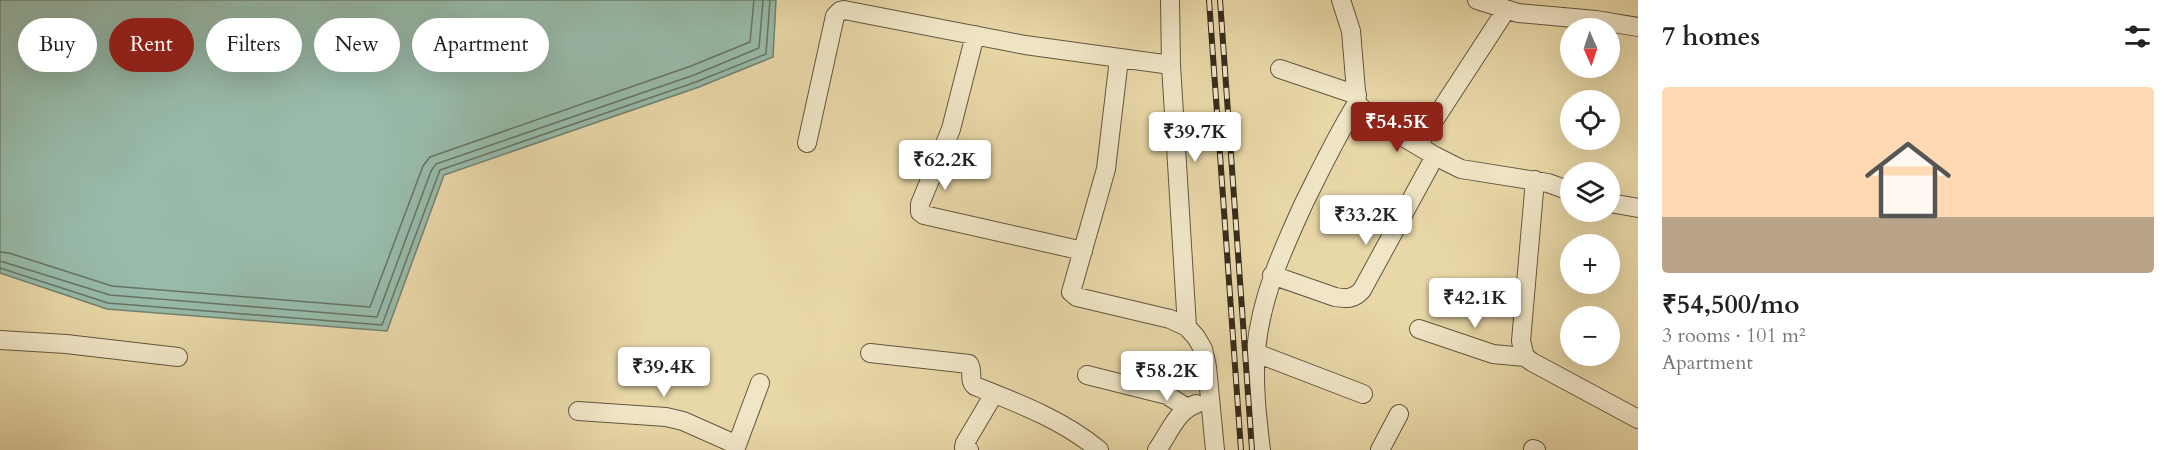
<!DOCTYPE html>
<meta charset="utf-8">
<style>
:root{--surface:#fff;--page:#f2f2f2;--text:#222;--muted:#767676;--accent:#8f2418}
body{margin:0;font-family:Cardo,serif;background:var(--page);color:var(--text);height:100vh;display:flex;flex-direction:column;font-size:22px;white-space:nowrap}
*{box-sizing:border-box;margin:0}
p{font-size:20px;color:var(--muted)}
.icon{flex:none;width:33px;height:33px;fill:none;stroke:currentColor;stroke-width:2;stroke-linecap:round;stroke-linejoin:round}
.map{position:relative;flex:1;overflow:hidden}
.sheet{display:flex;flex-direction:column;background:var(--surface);width:540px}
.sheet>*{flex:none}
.banner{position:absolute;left:18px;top:18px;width:570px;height:54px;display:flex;gap:12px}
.needle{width:39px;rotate:177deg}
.buttons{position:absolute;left:1560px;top:18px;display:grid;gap:12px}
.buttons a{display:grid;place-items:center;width:60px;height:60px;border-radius:50%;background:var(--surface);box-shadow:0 6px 24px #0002;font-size:30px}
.price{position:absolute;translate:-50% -51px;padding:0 14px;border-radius:6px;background:#fff;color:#222;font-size:20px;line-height:39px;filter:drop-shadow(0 2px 3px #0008)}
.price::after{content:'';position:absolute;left:50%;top:36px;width:18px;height:14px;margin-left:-9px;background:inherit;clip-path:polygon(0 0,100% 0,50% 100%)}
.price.selected{background:var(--accent);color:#fff}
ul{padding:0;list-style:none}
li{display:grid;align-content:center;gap:12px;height:318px;padding:0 24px}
li span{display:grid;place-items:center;height:186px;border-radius:6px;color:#555}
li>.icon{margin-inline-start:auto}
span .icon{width:108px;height:108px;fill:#fffc;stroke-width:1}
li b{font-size:26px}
h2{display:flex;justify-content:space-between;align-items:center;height:72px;padding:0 24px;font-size:26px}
.tag{padding:0 21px;border-radius:27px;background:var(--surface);box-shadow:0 6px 24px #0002;font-size:21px;line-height:54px}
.tag.selected{background:var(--accent);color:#fff}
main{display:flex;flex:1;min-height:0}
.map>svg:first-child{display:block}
.water{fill:#97baa9;stroke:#718171;stroke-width:1.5}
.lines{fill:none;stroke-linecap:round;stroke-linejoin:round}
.shore{stroke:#677363;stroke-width:1.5}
.minor-casing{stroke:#635740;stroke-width:20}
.minor{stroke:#f0e5c6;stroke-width:18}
.rail-casing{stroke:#372c1d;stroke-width:6}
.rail{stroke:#f0e5c6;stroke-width:4;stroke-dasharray:11;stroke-linecap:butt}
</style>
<main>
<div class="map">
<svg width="1638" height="450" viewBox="0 0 1638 450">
<rect width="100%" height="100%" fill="#e8d7a7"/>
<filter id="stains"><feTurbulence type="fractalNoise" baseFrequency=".00333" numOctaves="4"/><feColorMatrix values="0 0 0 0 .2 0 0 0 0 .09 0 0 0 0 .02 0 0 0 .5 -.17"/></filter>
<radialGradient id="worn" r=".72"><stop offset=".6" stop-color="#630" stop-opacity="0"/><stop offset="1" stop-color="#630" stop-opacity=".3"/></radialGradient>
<path class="water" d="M0,0h776l-3,57 -74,30 -255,88 -57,156 -280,-22 -107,-36z"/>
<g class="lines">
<path class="shore" d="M0,252l9,1 103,33 258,21 53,-141 7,-9 261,-91 59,-24 4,-42
M0,261l110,34 267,22 54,-146 5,-7 258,-89 65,-27 4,-48
M0,268l108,35 274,22 58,-155 256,-88 70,-28 4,-54"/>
<defs>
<path id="minor" d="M1170,0l1,65 16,262
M1341,0l10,31 6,72 14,15 64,38 26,13 87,14 22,8
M1477,0l41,13 78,7 42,7
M975,35l-24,94 -31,75v8l4,3 159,36
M1119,59l-13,110 -35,123 6,5 93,22 17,8 9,10 7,12 4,18 8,83
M1280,69l77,26
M807,143l28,-127 5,-5 4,-1 181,35 146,20
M1418,145l88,-135
M1535,180l-14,161 4,16 7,5 106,57
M1610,203l28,5
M1272,275l63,22c12,2 19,2 27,-7l73,-134
M1419,329l74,25 32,3
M0,340l66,4 112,13
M870,353l99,11c5,7 -1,17 6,22 43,17 88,34 124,64
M1256,353l107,41
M1087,375l80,20 20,13
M578,411l88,6 17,4 54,24
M1533,449l3,1
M735,450l25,-67
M969,450l-5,-3 1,-4 29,-49
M1157,450c12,-16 19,-39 39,-46
M1261,450c-4,-33 -8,-67 -5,-100 5,-53 26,-99 48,-147 17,-34 33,-68 53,-100
M1380,450l19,-36"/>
</defs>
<use href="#minor" class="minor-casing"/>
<use href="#minor" class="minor"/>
<defs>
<path id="rail" d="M1209,0l32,450
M1220,0l32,450"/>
</defs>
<use href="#rail" class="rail-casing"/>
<use href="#rail" class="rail"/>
</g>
<rect width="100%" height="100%" filter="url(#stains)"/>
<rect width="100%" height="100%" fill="url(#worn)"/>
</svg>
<div class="buttons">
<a><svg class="needle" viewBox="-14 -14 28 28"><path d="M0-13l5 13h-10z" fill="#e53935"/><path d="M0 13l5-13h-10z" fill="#767676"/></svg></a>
<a><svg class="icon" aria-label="locate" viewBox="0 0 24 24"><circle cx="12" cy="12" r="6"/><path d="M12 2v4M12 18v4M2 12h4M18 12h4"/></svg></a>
<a><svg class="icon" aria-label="layers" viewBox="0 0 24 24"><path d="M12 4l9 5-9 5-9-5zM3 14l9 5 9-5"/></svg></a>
<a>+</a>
<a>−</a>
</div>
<b class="price selected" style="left:1397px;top:153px">₹54.5K</b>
<b class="price" style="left:1195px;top:163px">₹39.7K</b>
<b class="price" style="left:945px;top:191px">₹62.2K</b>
<b class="price" style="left:1366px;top:246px">₹33.2K</b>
<b class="price" style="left:1475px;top:329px">₹42.1K</b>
<b class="price" style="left:664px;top:398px">₹39.4K</b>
<b class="price" style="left:1167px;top:402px">₹58.2K</b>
<div class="banner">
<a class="tag">Buy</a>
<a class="tag selected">Rent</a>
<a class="tag">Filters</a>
<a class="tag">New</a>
<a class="tag">Apartment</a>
</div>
</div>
<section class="sheet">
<h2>7 homes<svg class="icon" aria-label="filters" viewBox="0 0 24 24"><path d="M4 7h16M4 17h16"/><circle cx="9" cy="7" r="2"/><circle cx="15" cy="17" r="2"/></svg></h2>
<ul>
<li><span style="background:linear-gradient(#ffd9b3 70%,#b9a48a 0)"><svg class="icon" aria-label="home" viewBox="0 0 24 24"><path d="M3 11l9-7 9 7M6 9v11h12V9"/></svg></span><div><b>₹54,500/mo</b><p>3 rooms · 101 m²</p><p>Apartment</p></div></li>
</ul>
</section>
</main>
